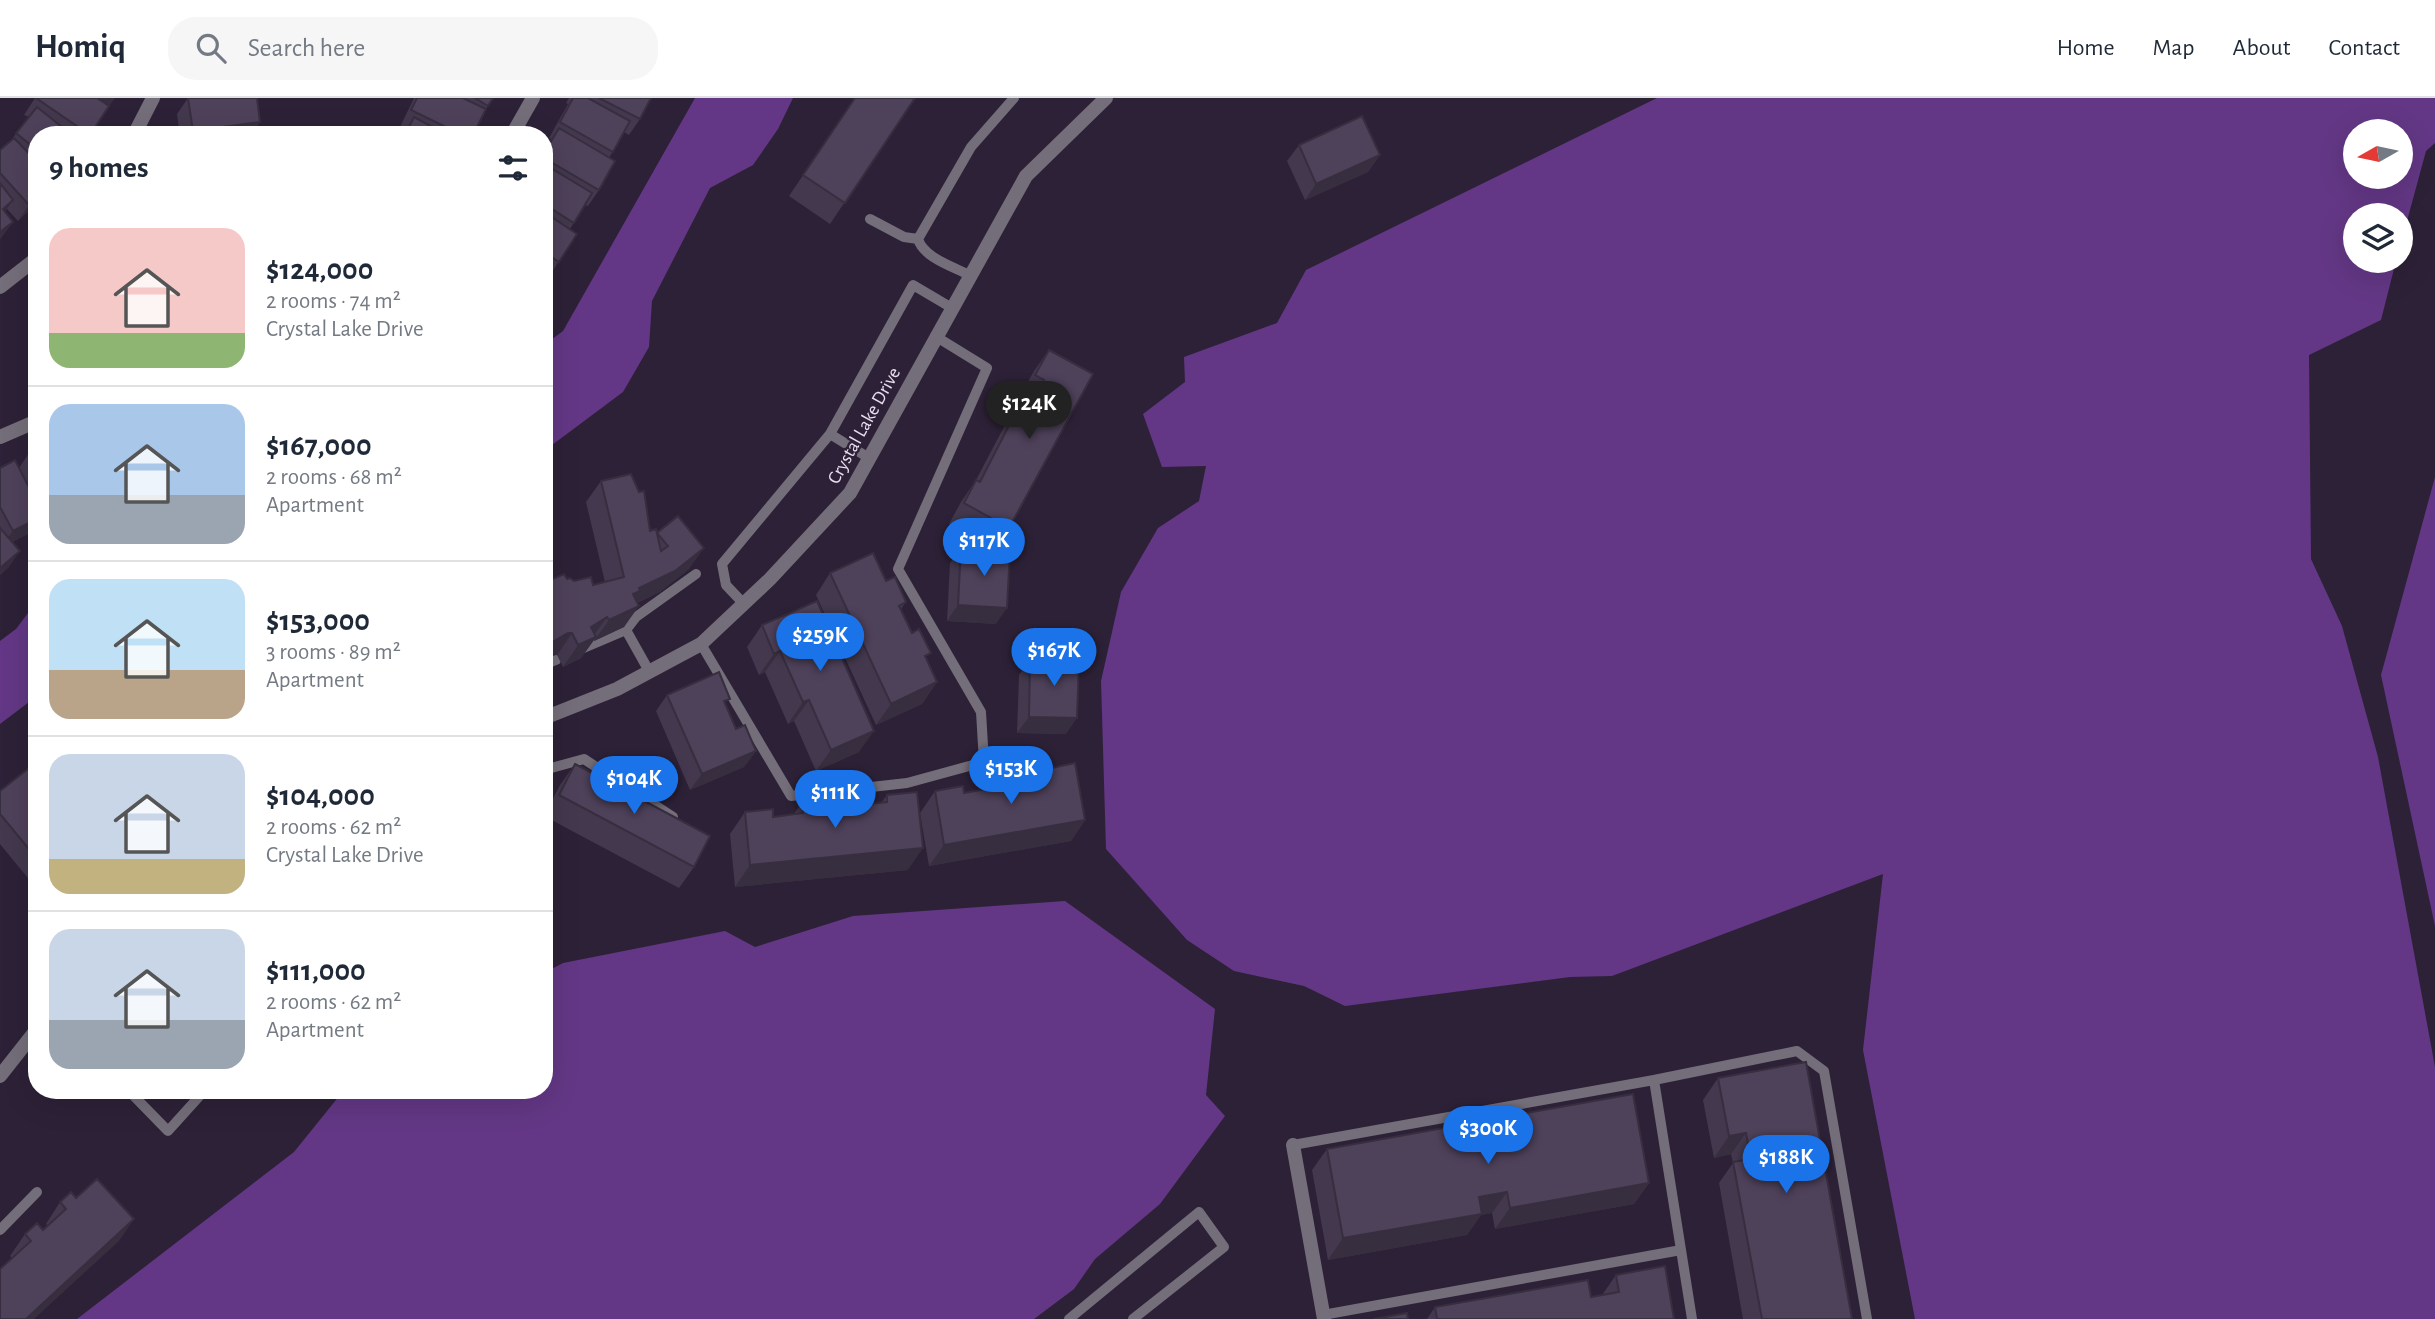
<!DOCTYPE html>
<meta charset="utf-8">
<style>
:root{--surface:#fff;--page:#f6f6f7;--text:#1f2937;--muted:#747a83;--line:#e0e1e3;--accent:#1a73e8}
body{margin:0;font-family:"Alegreya Sans",sans-serif;background:var(--page);color:var(--text);height:100vh;display:flex;flex-direction:column;font-size:26px;white-space:nowrap}
*{box-sizing:border-box;margin:0}
p{font-size:23px;color:var(--muted)}
.icon{flex:none;width:38px;height:38px;fill:none;stroke:currentColor;stroke-width:2;stroke-linecap:round;stroke-linejoin:round}
.map{position:relative;flex:1;overflow:hidden}
.details{position:absolute;left:28px;top:28px;width:525px;height:973px;display:flex;flex-direction:column;background:var(--surface);border-radius:28px;box-shadow:0 7px 28px #0002}
.details>*{flex:none}
.needle{width:46px;rotate:261deg}
.buttons{position:absolute;left:2343px;top:21px;display:grid;gap:14px}
.buttons a{display:grid;place-items:center;width:70px;height:70px;border-radius:50%;background:var(--surface);box-shadow:0 7px 28px #0002;font-size:35px}
.price{position:absolute;translate:-50% -60px;padding:0 16px;border-radius:24px;background:var(--accent);color:#fff;font-size:23px;line-height:46px;filter:drop-shadow(0 2px 4px #0008)}
.price::after{content:'';position:absolute;left:50%;top:42px;width:21px;height:16px;margin-left:-10px;background:inherit;clip-path:polygon(0 0,100% 0,50% 100%)}
.price.selected{background:#222;color:#fff}
ul{padding:0;list-style:none}
li{display:flex;align-items:center;gap:21px;height:175px;padding:0 21px}
li+li{border-top:2px solid var(--line)}
li span{display:grid;place-items:center;flex:none;width:196px;height:140px;border-radius:21px;color:#555}
li>.icon{margin-inline-start:auto}
span .icon{width:84px;height:84px;fill:#fffc;stroke-width:1}
li b{font-size:30px}
h2{display:flex;justify-content:space-between;align-items:center;height:84px;padding:0 21px;font-size:30px}
header{display:flex;align-items:center;gap:42px;box-sizing:border-box;height:98px;padding:0 35px;background:var(--surface);border-bottom:2px solid var(--line)}
header strong{font-size:33px}
nav{display:flex;gap:38px;margin-inline-start:auto;font-size:24px}
.search{width:490px;height:63px;background:var(--page);display:flex;align-items:center;gap:18px;box-sizing:border-box;padding:0 24px;border-radius:28px;color:var(--muted);font-size:26px}
.map>svg:first-child{display:block}
.water{fill:#633785;fill-rule:evenodd}
.lines{fill:none;stroke-linecap:round;stroke-linejoin:round}
.service{stroke:#746e7a;stroke-width:10}
.minor{stroke:#746e7a;stroke-width:14}
.wall{fill:#43384d}
.shaded-wall{fill:#372e3f}
.building{fill:#4e415a;stroke:#372e3f;stroke-width:2}
.labels{text-anchor:middle;stroke-width:5;stroke-linejoin:round;paint-order:stroke}
.street-label{font-size:19px;fill:#e8e0ef;stroke:#2d2137}
</style>
<header>
<strong>Homiq</strong>
<div class="search"><svg class="icon" aria-label="search" viewBox="0 0 24 24"><circle cx="10" cy="10" r="6"/><path d="M15 15l6 6"/></svg>Search here</div>
<nav><a>Home</a><a>Map</a><a>About</a><a>Contact</a></nav>
</header>
<div class="map">
<svg width="2435" height="1221" viewBox="0 0 2435 1221">
<rect width="100%" height="100%" fill="#2d2137"/>
<path class="water" d="M695,0h98l-15,31 -25,36 -43,23 -58,113 -3,46 -26,45 -79,59v-106l19,-14z
M1657,0h778v45l-9,8 -25,92v-28h-45v46h40l-15,59 -72,35 2,204 31,67 36,131 57,310v252h-520l-52,-269 20,-176 -271,102 -42,1 -225,29 -41,-20 -70,-15 -47,-31 -81,-91 -5,-168 20,-89 37,-64 41,-27 7,-35 -44,1 -19,-53 42,-32 -1,-25 93,-34 29,-53zM2356,33h45v46h-45z
M2435,379v449l-54,-251z
M37,503v95l-37,28v-83l16,-12z
M1065,803l150,108 -9,86 19,21 -65,88 -65,55 -21,30 -40,30h-957l217,-167 50,-62h200v-117l19,-10 162,-32 30,16 98,-31z"/>
<g class="lines">
<path class="service" d="M870,121l34,18 14,2
M969,177c-17,-9 -45,-17 -51,-36l53,-92 43,-49
M869,360l-39,-24 83,-149 39,23
M743,505l-17,-18 -4,-21 108,-130
M701,546l90,152 116,-13 77,-21 -3,-50 -83,-143 89,-201 -52,-32
M579,552l47,-20
M544,567l12,-5
M649,573l-23,-41 10,-13 60,-43
M544,672l40,-11 89,58
M1654,982l143,-29 27,20 43,248
M128,992l40,41 37,-41
M1293,1047l361,-65 38,239
M0,1132l37,-38
M1323,1217l358,-65
M1069,1221l130,-107 25,35 -91,72"/>
<path class="minor" d="M134,37l19,-37
M512,37l21,-37
M0,189l37,-29
M0,339l37,-16
M544,620l73,-29 84,-45 69,-65 80,-86 176,-317 80,-78
M0,978l37,-47
M1293,1047l31,174"/>
</g>
<path class="wall" d="M35,0l73,10 -18,27h-53v68l-19,18 -11,-12 -2,3 8,10 -13,17v-89l11,-10 18,-23 -5,-2z
M188,0l72,24 -9,13h-71l-3,-21z
M414,0h79l-9,14 -11,23h-71l4,-6 -6,-2z
M569,0h82l-11,21 -11,16 -5,-3 -15,26 -10,32 -11,16 -3,-1 -15,24 7,5 -29,44 -4,-2v-127l7,-10 -2,-1 19,-34 -2,-1z
M855,0h60l-85,126 -41,-28z
M1299,47l81,10 -12,17 -63,28 -18,-39z
M1049,252l44,24 -84,154 -15,21 2,75 -49,-3 3,-58 11,-16 32,2 -44,-25 12,-22 15,-22 29,-55 15,-21 6,3 3,-6 -9,-5 14,-25z
M37,351v76l-5,7 -20,10 -3,25 -9,8v-107h19l10,-15z
M601,383l49,50 7,2 32,36 -29,23 -23,11 -13,24 -30,14v-1l-13,18 -18,9 -6,-12 -4,-1 -9,5v-74l2,-3 21,-3 26,6 12,-3 -19,-80z
M830,475l56,8 20,21 -5,7 36,73 -15,22 -46,21 -60,-130z
M762,527l97,127 -43,19 -22,-50 -6,3 -23,-52 -6,3 -12,-28z
M1030,561l36,75 -49,-1 2,-58z
M667,597l59,10 10,24 20,22 -12,16 -54,23 -34,-79z
M575,666l119,103 -15,21 -135,-72 16,-31z
M1047,671l38,51 -14,21 -142,25 -9,-53 15,-22 29,2 20,-3 7,-10 29,2 20,-4z
M37,680v109l-1,1 -36,-44v-53z
M887,697l21,75 -173,17 -5,-53 15,-22 28,5 21,-3 7,-10 58,1 22,-2z
M1718,980l134,241h-109l-24,-136 14,-20 -2,-9 -17,4 -11,-58z
M1327,1051l322,34 -15,21 -139,25 -3,-16 -11,2 -14,20 -139,25 -16,-90z
M60,1104l59,39 -107,17 -2,-2 15,-22 18,-4 5,-4 -2,-2z
M1616,1177l58,44h-247l8,-12 156,-10 11,-2z"/>
<path class="shaded-wall" d="M83,0h32l-7,10z
M260,24l-9,13h-61l3,-4z
M1380,57l-12,17 -63,28 11,-16z
M37,100v5l-19,18 11,-16z
M13,102l-11,16 1,-7z
M13,124l-12,16 -1,1v-7z
M37,421v6l-5,7 -31,15 12,-16z
M704,450l-15,21 -29,23 -31,14 -10,9 20,-27z
M20,453l-11,16 -9,8v-7z
M958,507l49,3 -11,16 -49,-3z
M639,508l-15,21 -30,14 15,-21z
M607,519l-15,21 4,-1 -15,21 -18,9 28,-40z
M568,535h4l-15,22 -4,-1 -9,5v-12z
M780,553l-15,21 -6,3 15,-21z
M937,584l-15,22 -46,21 15,-21z
M809,602l-15,21 -6,3 15,-22z
M1029,619l48,1 -11,16 -49,-1z
M874,633l-15,21 -43,19 15,-21z
M756,653l-12,16 -54,23 12,-16z
M1085,722l-14,21 -142,25 15,-21z
M923,750l-15,22 -173,17 15,-22z
M1746,1035l-15,21 -17,4 15,-22z
M1649,1085l-15,21 -139,25 15,-21z
M1507,1094l-15,21 -11,2 -14,20 -139,25 15,-22 136,-41z
M134,1121l-15,22 -85,78h-8z"/>
<path class="building" d="M36,0h61l12,8 -19,29z
M188,0h69l3,24 -67,9z
M417,0h46l23,11 -13,26h-11l-51,-25z
M475,0h18l-5,8z
M573,0h15l42,23 -17,31 -53,-30z
M599,0h52l-11,21z
M855,0h60l-70,105 -42,-28z
M37,9l35,28h-35v15l-21,-17z
M1362,18l18,39 -64,29 -17,-39z
M414,19l33,18h-42z
M559,30l56,33 -16,29 -55,-32v-5z
M217,33v4h-29z
M14,40l23,24v36l-8,7 -29,-32v-23z
M544,66l48,29 -18,30 -30,-19z
M0,85l13,17 -10,9 10,13 -13,10z
M544,114l33,22 -18,28 -15,-10z
M1049,252l44,24 -84,154 -45,-25 12,-23 4,2 40,-78 8,5 16,-29 -9,-5z
M37,351v20l-8,-16z
M15,362l22,43v16l-24,12 -13,-24v-39z
M631,376l8,18 5,-1 6,40 6,-2 5,22 7,-5 -11,-13 21,-17 26,32 -29,23 -36,17 1,3 -7,3 6,12 -30,14 -2,-3 -16,10 5,10 -18,8 -6,-12h-4l-24,14v-54h2v-11l18,-8 3,5 3,-1 4,3 17,-4 2,8 31,-8 -23,-96z
M0,430l20,23 -20,17z
M961,449l49,3 -3,58 -49,-3z
M873,455l13,28 9,-4 11,25 -7,4 13,27 7,-4 12,24 -6,3 12,26 -46,22 -61,-131z
M817,503l57,130 -43,19 -22,-50 -6,2 -23,-51 -6,3 -12,-29z
M1030,561l49,1 -2,58 -48,-1z
M719,574l11,27 -6,2 12,28 9,-4 11,26 -54,23 -35,-79z
M1075,665l10,57 -141,25 -9,-54 28,-5 1,7 28,-5 -1,-8 28,-5 1,7 28,-5 -1,-8z
M575,666l135,72 -16,31 -135,-72z
M29,670l8,10v81l-37,-45v-23z
M917,694l6,56 -173,17 -5,-53 28,-3v8l30,-4 -2,-9 58,-6v7l28,-3v-7z
M1806,964l46,257h-90l-29,-157 18,-3 -5,-26 -17,3 -11,-58z
M1633,996l16,89 -139,25 -3,-16 -28,5 3,17 -139,24 -16,-89z
M97,1081l37,40 -108,100h-26v-50l31,-28 -6,-7 12,-11 6,7 23,-21 -6,-7 11,-10 5,6z
M1665,1168l9,53h-237l-2,-12 153,-27 3,17 28,-5 -3,-17z
M1407,1215l1,6h-34z"/>
<g class="labels">
<g class="street-label">
<text transform="translate(863 327) rotate(-61)" y="7">Crystal Lake Drive</text>
</g>
</g>
</svg>
<div class="buttons">
<a><svg class="needle" viewBox="-14 -14 28 28"><path d="M0-13l5 13h-10z" fill="#e53935"/><path d="M0 13l5-13h-10z" fill="#747a83"/></svg></a>
<a><svg class="icon" aria-label="layers" viewBox="0 0 24 24"><path d="M12 4l9 5-9 5-9-5zM3 14l9 5 9-5"/></svg></a>
</div>
<b class="price selected" style="left:1029px;top:343px">$124K</b>
<b class="price" style="left:984px;top:480px">$117K</b>
<b class="price" style="left:820px;top:575px">$259K</b>
<b class="price" style="left:1054px;top:590px">$167K</b>
<b class="price" style="left:1011px;top:708px">$153K</b>
<b class="price" style="left:634px;top:718px">$104K</b>
<b class="price" style="left:835px;top:732px">$111K</b>
<b class="price" style="left:1488px;top:1068px">$300K</b>
<b class="price" style="left:1786px;top:1097px">$188K</b>
<section class="details">
<h2>9 homes<svg class="icon" aria-label="filters" viewBox="0 0 24 24"><path d="M4 7h16M4 17h16"/><circle cx="9" cy="7" r="2"/><circle cx="15" cy="17" r="2"/></svg></h2>
<ul>
<li><span style="background:linear-gradient(#f6c9c9 75%,#8fb573 0)"><svg class="icon" aria-label="home" viewBox="0 0 24 24"><path d="M3 11l9-7 9 7M6 9v11h12V9"/></svg></span><div><b>$124,000</b><p>2 rooms · 74 m²</p><p>Crystal Lake Drive</p></div></li>
<li><span style="background:linear-gradient(#a9c7e8 65%,#9aa5b1 0)"><svg class="icon" aria-label="home" viewBox="0 0 24 24"><path d="M3 11l9-7 9 7M6 9v11h12V9"/></svg></span><div><b>$167,000</b><p>2 rooms · 68 m²</p><p>Apartment</p></div></li>
<li><span style="background:linear-gradient(#bfe0f5 65%,#b9a48a 0)"><svg class="icon" aria-label="home" viewBox="0 0 24 24"><path d="M3 11l9-7 9 7M6 9v11h12V9"/></svg></span><div><b>$153,000</b><p>3 rooms · 89 m²</p><p>Apartment</p></div></li>
<li><span style="background:linear-gradient(#c9d6e8 75%,#c2b280 0)"><svg class="icon" aria-label="home" viewBox="0 0 24 24"><path d="M3 11l9-7 9 7M6 9v11h12V9"/></svg></span><div><b>$104,000</b><p>2 rooms · 62 m²</p><p>Crystal Lake Drive</p></div></li>
<li><span style="background:linear-gradient(#c9d6e8 65%,#9aa5b1 0)"><svg class="icon" aria-label="home" viewBox="0 0 24 24"><path d="M3 11l9-7 9 7M6 9v11h12V9"/></svg></span><div><b>$111,000</b><p>2 rooms · 62 m²</p><p>Apartment</p></div></li>
</ul>
</section>
</div>
